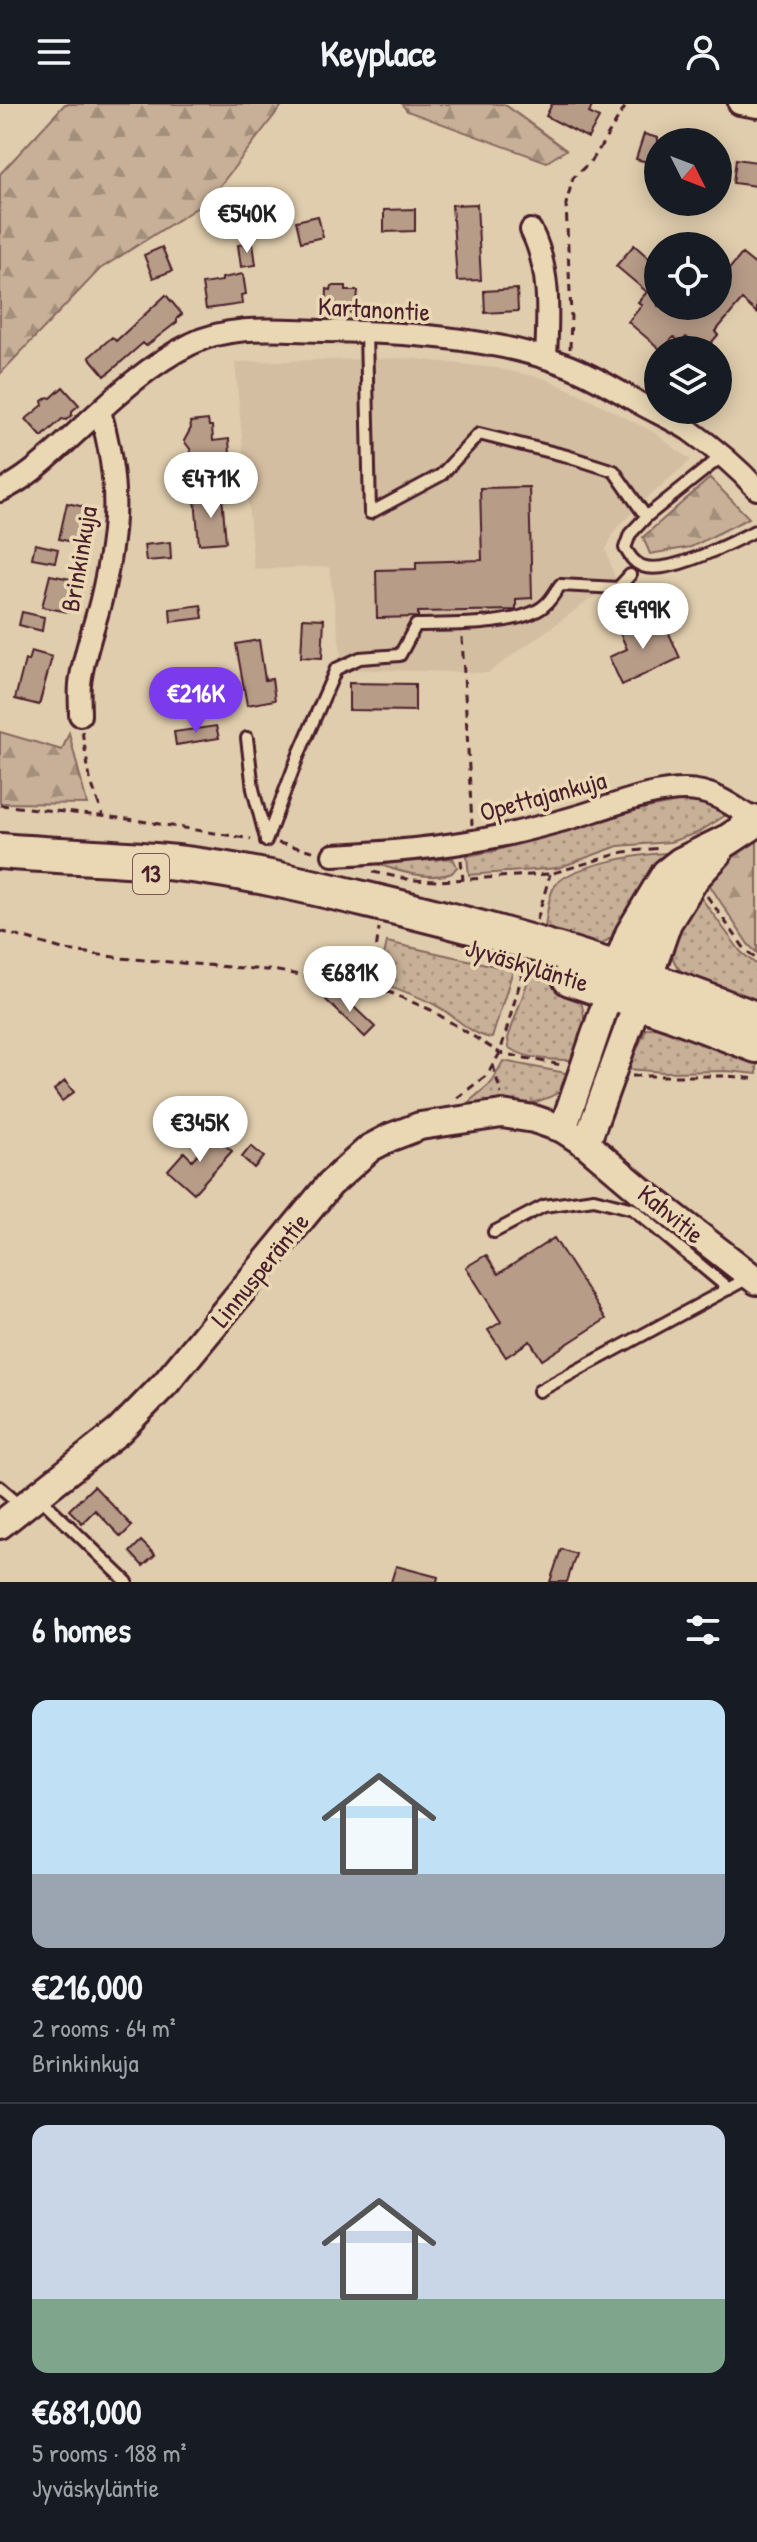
<!DOCTYPE html>
<meta charset="utf-8">
<style>
:root{--surface:#171b24;--page:#242831;--text:#f1f3f6;--muted:#9ea1a6;--line:#363941;--accent:#7c3aed}
body{margin:0;font-family:"Patrick Hand",sans-serif;background:var(--page);color:var(--text);height:100vh;display:flex;flex-direction:column;font-size:30px;white-space:nowrap}
*{box-sizing:border-box;margin:0}
p{font-size:26px;color:var(--muted)}
.icon{flex:none;width:44px;height:44px;fill:none;stroke:currentColor;stroke-width:2;stroke-linecap:round;stroke-linejoin:round}
.map{position:relative;height:1478px;overflow:hidden}
.details{display:flex;flex-direction:column;background:var(--surface);flex:1}
.details>*{flex:none}
.needle{width:52px;rotate:132deg}
.tools{position:absolute;left:644px;top:24px;display:grid;gap:16px}
.tools a{display:grid;place-items:center;width:88px;height:88px;border-radius:50%;background:var(--surface);box-shadow:0 4px 20px #0003;font-size:40px}
.price{position:absolute;translate:-50% -68px;padding:0 18px;border-radius:28px;background:#fff;color:#222;font-size:26px;line-height:52px;filter:drop-shadow(0 2px 4px #0008)}
.price::after{content:'';position:absolute;left:50%;top:48px;width:24px;height:18px;margin-left:-12px;background:inherit;clip-path:polygon(0 0,100% 0,50% 100%)}
.price.selected{background:var(--accent);color:#fff}
ul{padding:0;list-style:none}
li{display:grid;align-content:center;gap:16px;height:424px;padding:0 32px}
li+li{border-top:2px solid var(--line)}
li span{display:grid;place-items:center;height:248px;border-radius:16px;color:#555}
li>.icon{margin-inline-start:auto}
span .icon{width:144px;height:144px;fill:#fffc;stroke-width:1}
li b{font-size:34px}
h2{display:flex;justify-content:space-between;align-items:center;height:96px;padding:0 32px;font-size:34px}
header{display:flex;justify-content:space-between;align-items:center;height:104px;padding:0 32px;background:var(--surface);font-size:36px;font-weight:700}
.map>svg:first-child{display:block}
.built{fill:#d4bea2}
.grass{fill:url(#grass-dots);stroke:#886861;stroke-width:2}
.forest{fill:url(#forest-firs);stroke:#886861;stroke-width:2}
.building{fill:#b79c88;stroke:#4a1f2b;stroke-width:2}
.lines{fill:none;stroke-linecap:round;stroke-linejoin:round}
.service-casing{stroke:#4a1f2b;stroke-width:16}
.minor-casing{stroke:#4a1f2b;stroke-width:26}
.tertiary-casing{stroke:#4a1f2b;stroke-width:32}
.secondary-casing{stroke:#4a1f2b;stroke-width:36}
.trunk-casing{stroke:#4a1f2b;stroke-width:40}
.path{stroke:#4a1f2b;stroke-width:3;stroke-dasharray:8 6;stroke-linecap:butt}
.service{stroke:#ead8b5;stroke-width:10}
.minor{stroke:#ead8b5;stroke-width:20}
.tertiary{stroke:#ead8b5;stroke-width:26}
.secondary{stroke:#ead8b5;stroke-width:30}
.trunk{stroke:#ead8b5;stroke-width:34}
.labels{text-anchor:middle;stroke-width:7;stroke-linejoin:round;paint-order:stroke}
.shield{fill:#ead8b5;stroke:#7a5654;stroke-width:2}
.shield-label{font-size:24px;font-weight:bold;fill:#4a1f2b}
.street-label{font-size:26px;fill:#4a1f2b;stroke:#ead8b5}
</style>
<header><svg class="icon" aria-label="menu" viewBox="0 0 24 24"><path d="M4 6h16M4 12h16M4 18h16"/></svg>Keyplace<svg class="icon" aria-label="person" viewBox="0 0 24 24"><circle cx="12" cy="8" r="4"/><path d="M4 21q1-7 8-7t8 7"/></svg></header>
<div class="map">
<svg width="757" height="1478" viewBox="0 0 757 1478">
<defs>
<pattern id="grass-dots" width="8" height="8" patternUnits="userSpaceOnUse" patternTransform="scale(2)"><rect width="8" height="8" fill="#c7b097"/><path d="M2 2h.1M6 6h.1" fill="none" stroke="#a48f7b" stroke-width="1.8" stroke-linecap="round"/></pattern>
<pattern id="forest-firs" width="22" height="20" patternUnits="userSpaceOnUse" patternTransform="scale(2)"><rect width="22" height="20" fill="#c7b097"/><path d="M5 1l3.5 6h-7zM16 11l3.5 6h-7z" fill="#a48f7b"/></pattern>
</defs>
<rect width="100%" height="100%" fill="#e0cdad"/>
<filter id="ink" filterUnits="userSpaceOnUse"><feTurbulence type="fractalNoise" baseFrequency=".0125" numOctaves="2"/><feDisplacementMap in="SourceGraphic" scale="16" xChannelSelector="R" yChannelSelector="G"/><feConvolveMatrix kernelMatrix="1 2 1 2 8 2 1 2 1" color-interpolation-filters="sRGB"/></filter>
<g filter="url(#ink)">
<path class="built" d="M408,254l88,10 47,10 37,16 73,38 38,28 -43,37 -33,33 -9,20 10,31 -128,92 -145,-4 -14,-102 -75,2 -19,-207z"/>
<path class="grass" d="M698,694l22,10 6,7 -29,18 -27,9 -52,4 -60,22 -89,7 -2,-19 27,-5 138,-40z
M667,749l6,9 -60,74 -11,8 -10,3 -48,-14c3,-14 3,-32 9,-44 11,-24 90,-35 114,-36z
M453,754l4,9 -5,6c-24,9 -59,-3 -82,-12h48z
M696,787l45,61 16,13v42c-29,-11 -98,-26 -84,-70 6,-16 16,-31 23,-46z
M387,838l126,28 -21,68c-20,-2 -38,-23 -55,-32 -18,-10 -39,-17 -59,-24z
M530,871l26,9 24,15c8,21 3,40 -5,61 -21,0 -47,0 -66,-12l-1,-10z
M668,919l89,33v18l-30,-3 -63,1 -36,-3 18,-40z
M503,957l68,13 -1,11c-32,25 -68,21 -107,22l29,-25z"/>
<path class="forest" d="M65,0h218l-74,96 -109,69 -100,105v-200z
M402,0h102l62,46 -19,12 -140,-51z
M710,374l39,40 -58,29 -41,7 -7,-17z
M0,628l62,18 7,-17 18,71 -87,-1z
M757,733v116l-9,-9 -43,-66z"/>
<path class="building" d="M552,0h41l-4,9 10,5 -11,20 -42,-22z
M644,30l14,4v27l-22,-6z
M736,55l21,3v24l-24,-3z
M221,99l4,14 -13,5 -4,-14z
M477,100l4,76 -24,1 -5,-76z
M415,105v22l-31,1v-22z
M318,112l5,21 -22,5 -5,-21z
M253,139l3,22 -15,2 -3,-22z
M634,141l24,21v40h60v-24l24,-28 15,12v47l-15,-13 -27,32 3,3 -13,15 -19,-13 -5,6 -7,-6 -13,13 -33,-28 14,-17 -4,-3 9,-10 -31,-26z
M162,143l10,24 -19,7 -9,-23z
M243,170l3,20 -5,1 1,9 -36,5 -4,-25 20,-3v-3z
M332,182h14v5h12l-2,22 -30,-2 1,-22 4,1z
M517,185l1,22 -33,2 -1,-22z
M166,191l16,19 -5,4v4l-31,24 -3,-3 -38,33 -16,-19 23,-20 4,4z
M63,283l16,18 -7,6v4l-6,5 -4,-1 -20,18 -16,-18 17,-14 -1,-4 6,-4 3,1z
M208,316l1,6h3l1,15 16,-2 1,15 -38,5 -2,-10 -6,-8 7,-13 -1,-6z
M529,383l3,111 -16,1v11l-98,2v5l-41,1 -1,-48 40,-1v-7l66,-2 -2,-72z
M222,392l4,46 -27,2 -4,-45z
M67,399l22,5 -8,36 -22,-5z
M170,438l1,17 -25,2 -2,-16z
M35,440l23,5 -3,13 -23,-4z
M50,471l26,5 -7,32 -27,-5z
M201,501l2,13 -32,4 -1,-13z
M22,508l22,5 -2,14 -23,-6z
M653,511l9,18 6,-2 12,27 -58,27 -13,-28 18,-8 -8,-18z
M303,514l21,1 -2,39 -21,-1z
M259,536l6,40 7,-1 3,21 -28,5 -11,-61z
M31,547l21,6 -13,48 -24,-6 10,-39 3,1z
M349,579l66,1v27l-66,-1z
M216,622l3,12 -43,7 -2,-13z
M336,886l39,37 -10,10 -39,-37z
M65,977l9,11 -12,9 -8,-11z
M214,1032l18,15 -38,42 -26,-23 16,-18 8,8z
M251,1042l13,11 -10,11 -12,-11z
M554,1134l52,81 -64,41 -12,-19 -24,16 -18,-27 13,-8 -35,-55 20,-12 12,19z
M94,1382l38,40 -11,11 -26,-27 -13,13 -13,-13z
M141,1437l14,14 -12,11 -13,-14z
M561,1445l15,5 -9,28h-17z
M396,1462l42,11 -1,5h-46z"/>
<g class="lines">
<defs>
<path id="service" d="M366,228l4,181 71,-38 38,-41 88,22 47,15 28,40
M722,352l-75,60 -17,18 -5,14c5,8 8,14 17,18 27,10 90,-24 115,-36
M247,634l6,51 13,50
M266,737l33,-87 37,-85 24,-11 40,-3 16,-30c31,-1 105,2 129,-20 6,-5 11,-14 15,-20l58,3 12,-13
M494,1128l50,-26 50,-7 39,10 96,80
M539,1287l211,-114
M0,1383l21,18
M38,1392l89,86"/>
<path id="minor" d="M739,0l18,3
M531,126c20,40 17,85 15,128
M0,387c25,-11 47,-32 67,-50 38,-35 78,-75 124,-97 39,-20 88,-14 131,-13 77,1 171,6 244,34 27,10 50,25 75,39 16,9 33,16 48,26 24,17 48,37 68,59
M80,611c0,-10 -1,-21 0,-31 3,-28 14,-56 21,-84 17,-72 19,-118 -1,-189
M333,751c65,-3 131,-9 193,-25 24,-6 48,-12 71,-20 29,-9 57,-20 88,-20 29,0 48,16 71,31"/>
<path id="tertiary" d="M563,1025l47,-138
M586,1040l52,-143
M0,1421l119,-94 47,-48 164,-199 40,-36 21,-11 29,-11 82,-12 32,5 29,10 23,15 53,45 118,92"/>
<path id="secondary" d="M610,885l21,-55 36,-60 14,-11 47,-23 29,-19
M639,895l27,-77 28,-45 23,-25"/>
<path id="trunk" d="M0,747c59,5 118,6 176,12 64,7 129,22 191,37 133,31 263,69 390,120
M570,874l103,35 84,32"/>
</defs>
<use href="#service" class="service-casing"/>
<use href="#minor" class="minor-casing"/>
<use href="#tertiary" class="tertiary-casing"/>
<use href="#secondary" class="secondary-casing"/>
<use href="#trunk" class="trunk-casing"/>
<path class="path" d="M570,245l1,-34 -5,-111 7,-26 20,-19 34,-55
M462,533l10,188
M82,627l8,48 13,37
M0,701l128,14 123,20
M278,739l39,9
M461,756l2,20
M373,768l39,8 27,1 91,-6 20,-1 74,-22 37,-4
M707,792l38,53 12,11
M537,816l13,-46
M0,827l66,19 55,8 157,13 93,17 20,5 40,17 69,43 61,12
M371,884l8,-60
M493,961l8,29
M632,972h96l29,3
M457,994l30,-23 13,-22 22,-78"/>
<use href="#service" class="service"/>
<use href="#minor" class="minor"/>
<use href="#tertiary" class="tertiary"/>
<use href="#secondary" class="secondary"/>
<use href="#trunk" class="trunk"/>
</g>
</g>
<g class="labels">
<rect class="shield" x="133" y="750" width="36" height="40" rx="6"/>
<g class="shield-label">
<text x="151" y="778">13</text>
</g>
<g class="street-label">
<text transform="translate(374 205) rotate(3)" y="9">Kartanontie</text>
<text transform="translate(79 455) rotate(-80)" y="9">Brinkinkuja</text>
<text transform="translate(543 692) rotate(-15)" y="9">Opettajankuja</text>
<text transform="translate(527 861) rotate(17)" y="9">Jyväskyläntie</text>
<text transform="translate(671 1110) rotate(39)" y="9">Kahvitie</text>
<text transform="translate(260 1166) rotate(-51)" y="9">Linnusperäntie</text>
</g>
</g>
</svg>
<div class="tools">
<a><svg class="needle" viewBox="-14 -14 28 28"><path d="M0-13l5 13h-10z" fill="#e53935"/><path d="M0 13l5-13h-10z" fill="#9ea1a6"/></svg></a>
<a><svg class="icon" aria-label="locate" viewBox="0 0 24 24"><circle cx="12" cy="12" r="6"/><path d="M12 2v4M12 18v4M2 12h4M18 12h4"/></svg></a>
<a><svg class="icon" aria-label="layers" viewBox="0 0 24 24"><path d="M12 4l9 5-9 5-9-5zM3 14l9 5 9-5"/></svg></a>
</div>
<b class="price" style="left:247px;top:151px">€540K</b>
<b class="price" style="left:211px;top:416px">€471K</b>
<b class="price" style="left:643px;top:547px">€499K</b>
<b class="price selected" style="left:196px;top:631px">€216K</b>
<b class="price" style="left:350px;top:910px">€681K</b>
<b class="price" style="left:200px;top:1060px">€345K</b>
</div>
<section class="details">
<h2>6 homes<svg class="icon" aria-label="filters" viewBox="0 0 24 24"><path d="M4 7h16M4 17h16"/><circle cx="9" cy="7" r="2"/><circle cx="15" cy="17" r="2"/></svg></h2>
<ul>
<li><span style="background:linear-gradient(#bfe0f5 70%,#9aa5b1 0)"><svg class="icon" aria-label="home" viewBox="0 0 24 24"><path d="M3 11l9-7 9 7M6 9v11h12V9"/></svg></span><div><b>€216,000</b><p>2 rooms · 64 m²</p><p>Brinkinkuja</p></div></li>
<li><span style="background:linear-gradient(#c9d6e8 70%,#7fa58c 0)"><svg class="icon" aria-label="home" viewBox="0 0 24 24"><path d="M3 11l9-7 9 7M6 9v11h12V9"/></svg></span><div><b>€681,000</b><p>5 rooms · 188 m²</p><p>Jyväskyläntie</p></div></li>
</ul>
</section>
